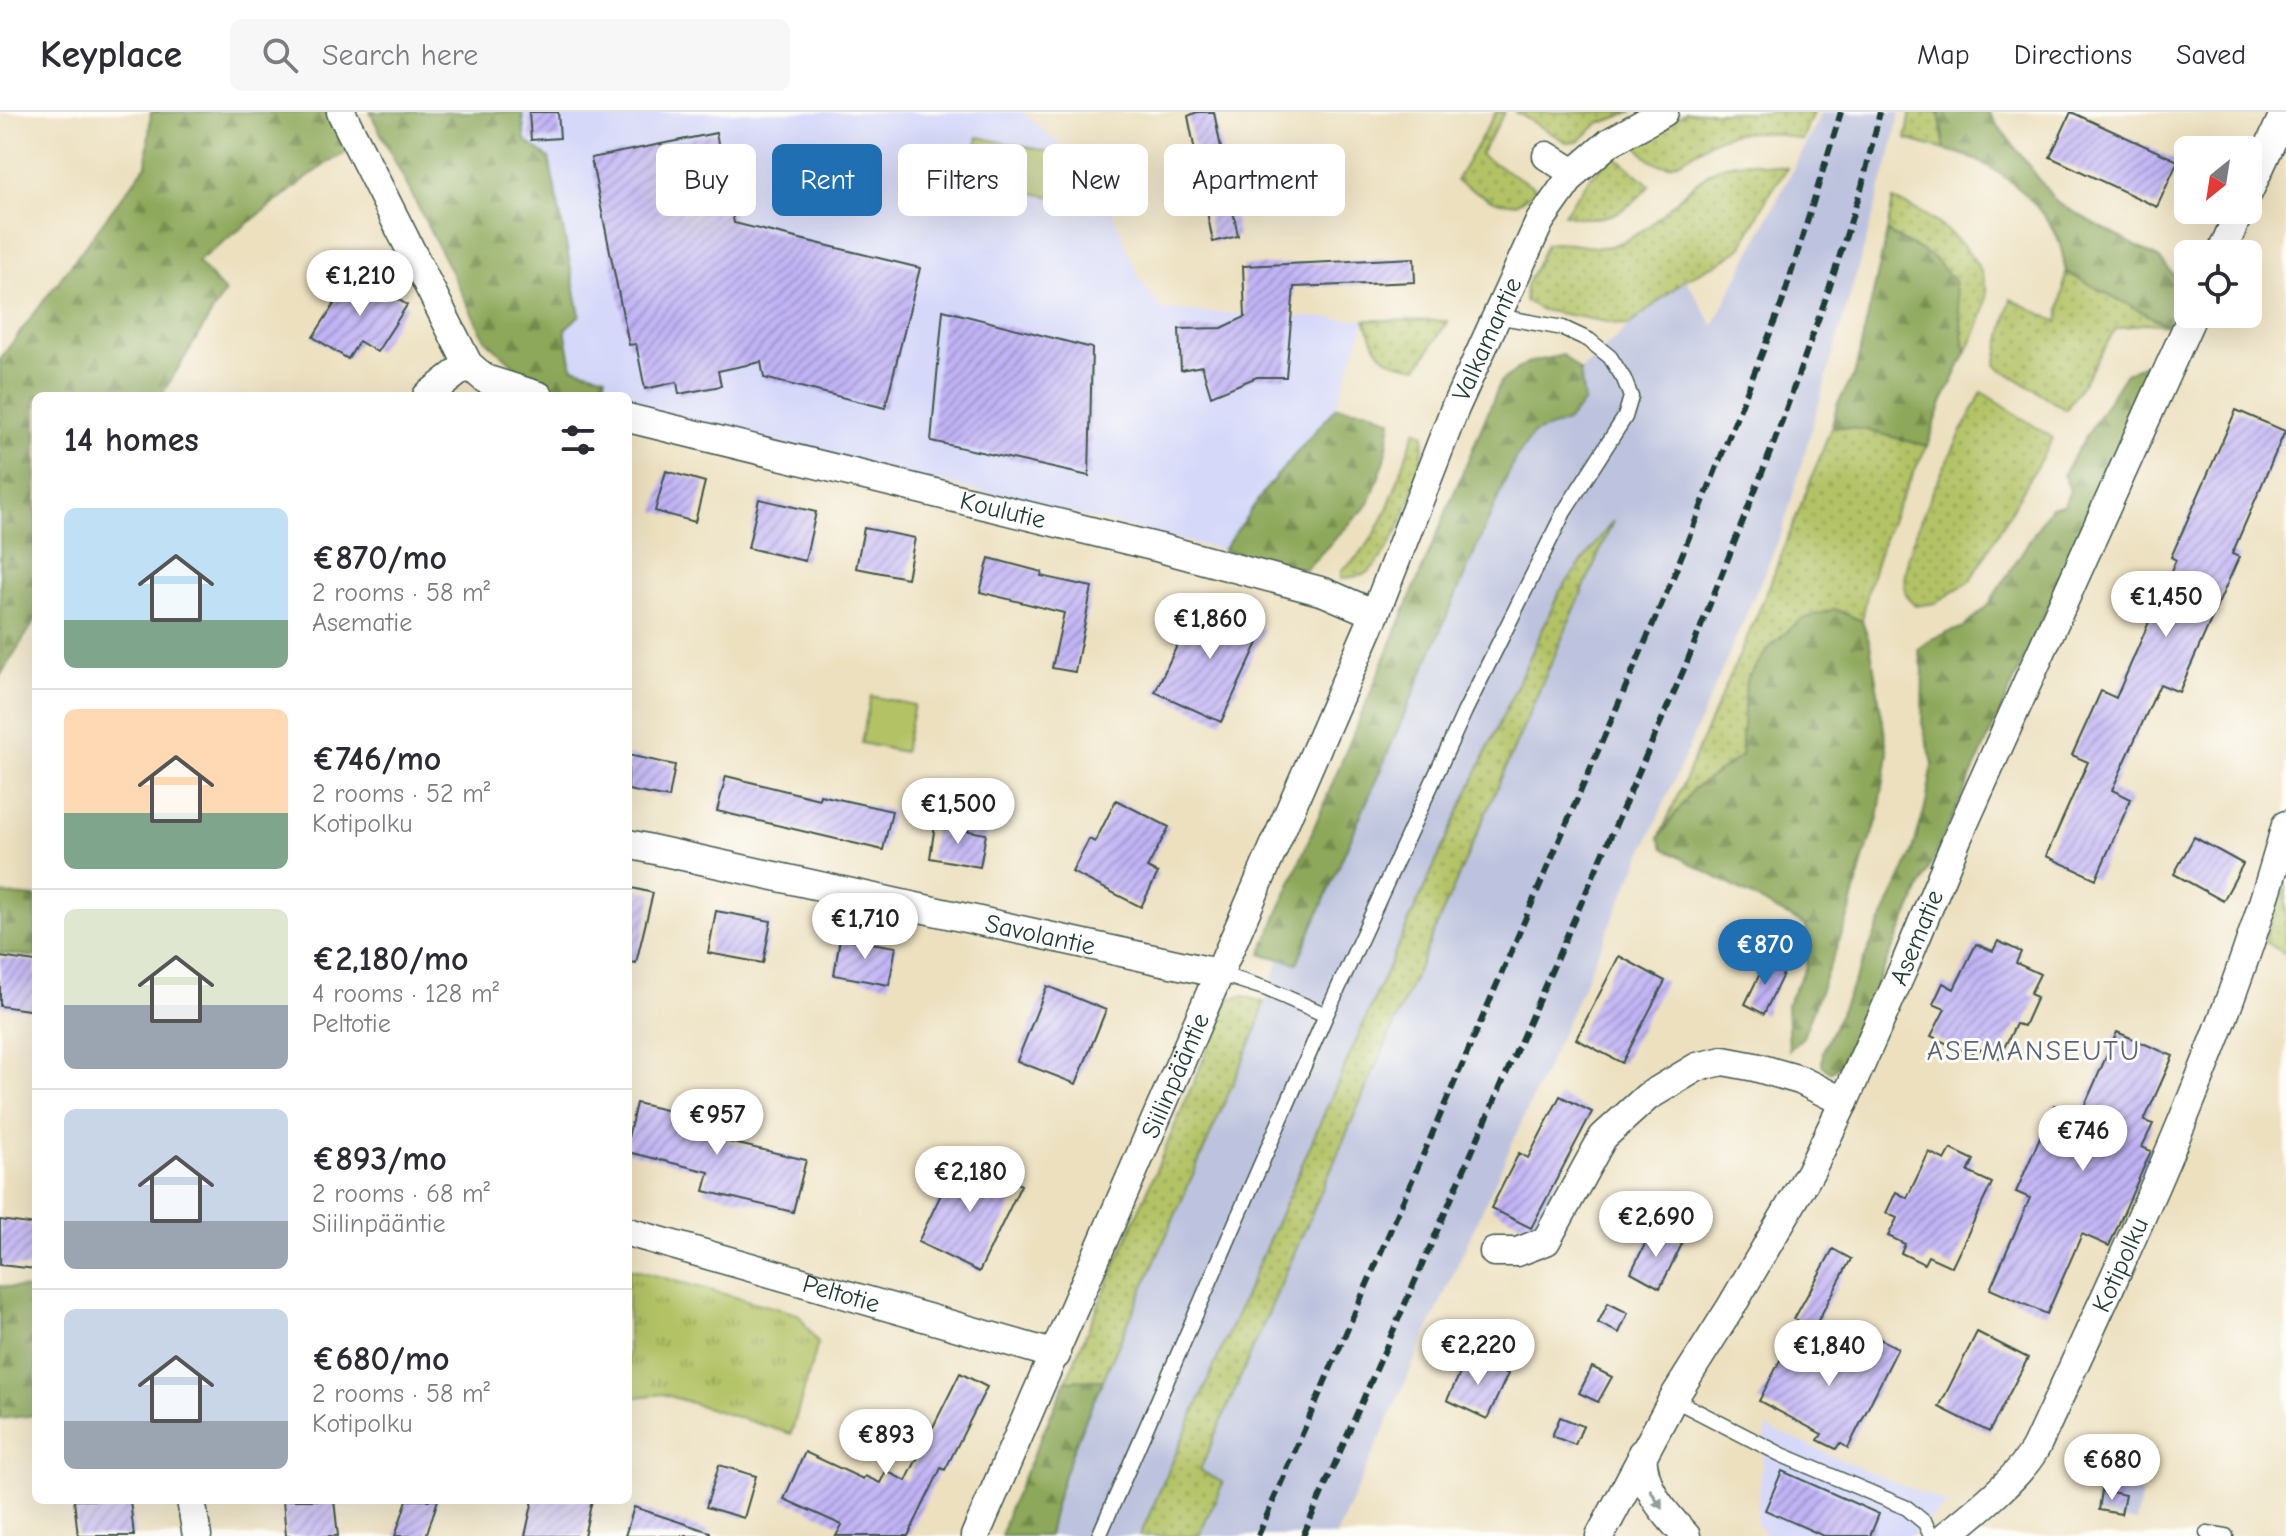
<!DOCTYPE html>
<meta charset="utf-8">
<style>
:root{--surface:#fff;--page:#f7f7f7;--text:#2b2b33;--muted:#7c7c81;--line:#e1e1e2;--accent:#1f6fb2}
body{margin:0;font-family:"Comic Neue",sans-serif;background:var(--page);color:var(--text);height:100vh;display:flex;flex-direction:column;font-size:30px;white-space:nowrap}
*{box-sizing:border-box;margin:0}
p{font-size:26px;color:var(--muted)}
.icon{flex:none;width:44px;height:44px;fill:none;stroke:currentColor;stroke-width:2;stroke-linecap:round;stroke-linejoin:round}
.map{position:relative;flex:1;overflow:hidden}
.drawer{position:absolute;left:32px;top:280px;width:600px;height:1112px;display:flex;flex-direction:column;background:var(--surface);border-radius:12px;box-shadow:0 8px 32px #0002}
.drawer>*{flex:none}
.banner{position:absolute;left:656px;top:32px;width:760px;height:72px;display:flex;gap:16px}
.needle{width:52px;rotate:210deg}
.tools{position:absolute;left:2174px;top:24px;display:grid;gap:16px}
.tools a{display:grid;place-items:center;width:88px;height:88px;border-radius:12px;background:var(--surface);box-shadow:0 8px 32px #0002;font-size:40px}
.price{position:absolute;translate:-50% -68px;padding:0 18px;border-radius:28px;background:#fff;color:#222;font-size:26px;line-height:52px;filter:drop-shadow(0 2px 4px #0008)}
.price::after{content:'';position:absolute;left:50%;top:48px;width:24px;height:18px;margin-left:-12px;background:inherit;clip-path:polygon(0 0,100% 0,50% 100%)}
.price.selected{background:var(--accent);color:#fff}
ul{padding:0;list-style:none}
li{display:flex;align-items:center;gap:24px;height:200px;padding:0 32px}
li+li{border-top:2px solid var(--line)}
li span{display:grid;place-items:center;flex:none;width:224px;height:160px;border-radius:12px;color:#555}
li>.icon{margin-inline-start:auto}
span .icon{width:96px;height:96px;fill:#fffc;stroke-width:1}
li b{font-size:34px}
h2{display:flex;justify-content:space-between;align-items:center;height:96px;padding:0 32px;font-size:34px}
.pill{padding:0 28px;border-radius:12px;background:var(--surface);box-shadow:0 8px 32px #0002;font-size:28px;line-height:72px}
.pill.selected{background:var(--accent);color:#fff}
header{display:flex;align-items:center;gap:48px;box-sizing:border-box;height:112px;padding:0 40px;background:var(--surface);border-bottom:2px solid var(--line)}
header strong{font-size:38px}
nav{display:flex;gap:44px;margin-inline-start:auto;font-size:28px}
.search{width:560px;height:72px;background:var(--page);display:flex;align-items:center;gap:20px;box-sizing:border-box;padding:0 28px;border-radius:12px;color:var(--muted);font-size:30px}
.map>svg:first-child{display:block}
.built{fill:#d5d8f9}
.industrial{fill:#bdc3de}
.grass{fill:url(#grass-dots);stroke:#68804c;stroke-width:2}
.forest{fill:url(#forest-firs);stroke:#567247;stroke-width:2}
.park{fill:url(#park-tufts);stroke:#68804c;stroke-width:2}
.garden{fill:#b2c265;stroke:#68804c;stroke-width:2}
.building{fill:url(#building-hatch)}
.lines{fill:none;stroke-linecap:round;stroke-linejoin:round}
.service-casing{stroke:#3e5549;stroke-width:17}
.minor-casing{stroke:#3e5549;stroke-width:31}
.service{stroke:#fff;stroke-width:14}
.minor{stroke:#fff;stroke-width:28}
.rail{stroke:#1f3d34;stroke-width:6;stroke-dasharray:12 6;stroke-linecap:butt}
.oneway{fill:#8f9e9a}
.labels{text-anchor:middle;stroke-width:6;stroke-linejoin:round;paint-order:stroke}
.street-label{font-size:26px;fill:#1f3d34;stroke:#fdfcf7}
.neighbourhood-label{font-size:28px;letter-spacing:2px;fill:#586678;stroke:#fdfcf7}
</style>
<header>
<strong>Keyplace</strong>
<div class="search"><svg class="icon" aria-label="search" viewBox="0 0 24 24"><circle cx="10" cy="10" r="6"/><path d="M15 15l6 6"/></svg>Search here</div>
<nav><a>Map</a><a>Directions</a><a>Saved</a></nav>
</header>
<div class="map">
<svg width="2286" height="1424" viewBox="0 0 2286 1424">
<defs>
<pattern id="grass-dots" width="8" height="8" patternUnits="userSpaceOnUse" patternTransform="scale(2)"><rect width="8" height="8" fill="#b2c265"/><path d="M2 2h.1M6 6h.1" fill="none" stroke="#909f54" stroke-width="1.8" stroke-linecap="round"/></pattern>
<pattern id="forest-firs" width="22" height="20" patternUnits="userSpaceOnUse" patternTransform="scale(2)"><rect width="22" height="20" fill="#8da85a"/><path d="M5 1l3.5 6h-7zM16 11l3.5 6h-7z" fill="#738a4b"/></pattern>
<pattern id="park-tufts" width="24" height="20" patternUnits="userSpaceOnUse" patternTransform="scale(2)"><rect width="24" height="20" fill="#b2c265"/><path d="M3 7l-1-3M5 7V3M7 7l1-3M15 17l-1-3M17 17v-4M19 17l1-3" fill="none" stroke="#909f54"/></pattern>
<pattern id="building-hatch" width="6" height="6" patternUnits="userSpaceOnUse" patternTransform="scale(2)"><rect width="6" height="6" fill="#c1b3f5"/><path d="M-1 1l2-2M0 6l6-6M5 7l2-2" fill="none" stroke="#9c93c7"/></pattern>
</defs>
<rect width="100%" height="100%" fill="#fdfcf7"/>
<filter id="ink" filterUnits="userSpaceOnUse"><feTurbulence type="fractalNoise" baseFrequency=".0125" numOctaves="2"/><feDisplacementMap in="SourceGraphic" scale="16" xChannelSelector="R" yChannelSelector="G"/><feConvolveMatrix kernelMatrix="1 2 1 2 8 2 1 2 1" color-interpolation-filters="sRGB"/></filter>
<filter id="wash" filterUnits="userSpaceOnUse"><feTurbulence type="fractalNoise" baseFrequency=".006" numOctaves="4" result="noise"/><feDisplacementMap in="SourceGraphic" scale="32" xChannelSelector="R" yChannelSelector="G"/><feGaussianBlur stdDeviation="1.8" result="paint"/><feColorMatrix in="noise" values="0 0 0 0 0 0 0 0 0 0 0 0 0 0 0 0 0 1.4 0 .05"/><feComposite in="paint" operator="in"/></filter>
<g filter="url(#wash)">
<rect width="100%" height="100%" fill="#ece0bf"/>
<path class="built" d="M522,0h500l66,57 20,32 31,77 23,32 203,10 -29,87 -69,80 -44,63 -595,-143v-11h-25l3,-20 -34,-8 -7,-39 15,-15 -31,-155 -24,-19z
M1766,1315l97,42 85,35 -37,32h-143l-12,-12z"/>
<path class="industrial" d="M1822,0h78l-9,41 -109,379 -136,313 -310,691h-288l6,-32 27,-77 177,-401 21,-67 18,4 217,-502 20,-28 33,-11 17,-20 -4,-31 78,-71 28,-21 27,47z
M2099,1373l43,8 -6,29 -42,-8z"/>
<path class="grass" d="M1496,0h9l-25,43 58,34 -22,15 -23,-3 -37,-20z
M1516,0h117l-35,12 -19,17 -13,1z
M1686,0h127l-11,28c-26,-7 -48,-11 -74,-5 -35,8 -61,57 -91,10z
M1911,0h28l6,38 -39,-11z
M1614,43l36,30c-25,29 -48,40 -86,29l26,-36z
M1751,50l36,6 -20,30 -26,50 -22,15 -33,16 -58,47 -86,-16 -17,-9 1,-15 20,-42c22,-5 46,8 68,1 44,-14 66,-58 106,-78 9,-4 21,-4 31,-5z
M1893,88c36,11 98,56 93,100 -2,18 -12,36 -20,53l-12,-72 -23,-25 -44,-24z
M2066,160l101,53 -20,-2 -31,6 -50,81 -71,-45 16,-66 47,23z
M1365,208l83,1 -30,46c-38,-6 -39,-11 -53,-47z
M1982,280l71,46 -82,142 -35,23 -21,3c-5,-5 -9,-9 -10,-16 -8,-40 57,-158 77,-198z
M1832,314l34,4 61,16c-30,58 -55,111 -65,175l-28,-12 -88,71 -5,76 -69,61 -13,21 105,-239z
M1416,318l8,4c1,34 -29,122 -59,140 -6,3 -17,3 -24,5v-9c46,-30 55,-93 75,-140z
M1613,409l-413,949 23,13 -24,53h-59l249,-571 171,-374z
M2286,773v69l-23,-13z
M1243,884l21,6 -6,24 -155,354 -37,1 163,-382z"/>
<path class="forest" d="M151,0h190l18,34 -32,17 -130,99 28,30 -64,104h-125v223l-36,57v-317l146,-194z
M370,0h152l3,28 24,18 31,157 -15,14 7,38 34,9 -3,20h-20l-48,-11 -50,-46z
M1939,0h49l69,91 103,56 22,26 -15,40 -101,-53c-3,-11 -4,-26 -9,-36 -23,-41 -66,-77 -112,-86z
M1887,120l44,24 23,25 12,72 -24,50 -15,43 -61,-16 -34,-4 5,-21 18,-32z
M1563,243l17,16 4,31 -17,20 -33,11 -20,28 -217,502 -36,-9 240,-573 26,-18z
M2144,252l12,4 -316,697 -10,7 -8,-7 1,-14 89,-198 14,-49 7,-41 -11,-40 1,-54 -5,-20 13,-10 33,-12 24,-22 63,-98 13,-2 6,-15 -7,-16 62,-100z
M1336,295l35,4 20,9 -6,40 -16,44 -64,66 -82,-20 44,-63z
M1834,497l28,12 8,23 18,110 -10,65 -15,40 -13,53 -47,125 -14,13 -2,-46 19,-37v-41l-143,-78 -4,-10 34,-49 48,-33 5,-76 23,-32 31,-28z
M0,782l36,3v60l-36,-4z
M0,1174l36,4v125l-36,4z
M1103,1268c-23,50 -45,101 -55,156h-47l8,-27 57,-128z"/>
<path class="park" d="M628,1156l170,46 20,29 -27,91 -128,-40 -35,4z"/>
<path class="garden" d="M978,25l83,17 -9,43 -83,-18z
M871,584l43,9 -10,47 -43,-9z"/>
<g id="blocks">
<path class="building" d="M529,0h29l2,26 -29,2z
M1197,0h17l24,124 -25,6 -25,-126z
M2071,0l107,49 -21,46 -107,-50z
M716,21l18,90 186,45 -35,140 -121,-30 -3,-16 -43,9 3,15 -42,8 -2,-12 -32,7 -9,-45 -7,1 -38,-187z
M1414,146l1,24 -121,5 -8,90h-29l-46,19 -9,-30 -21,4 -2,-41 43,-1 23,-11 -2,-51z
M355,160l52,33 -30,47 -18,-11 -11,18 -35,-22z
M943,198l149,38 -3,128 -158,-35z
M2236,298l49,21 -53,123 7,3 -60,135 -19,-8 -48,106 19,9 -35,80 -50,-23 42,-94 -16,-7 29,-64 15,7 60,-138 -5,-3z
M666,359l39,11 -10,40 -40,-11z
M759,387l57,13 -11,49 -57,-13z
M864,416l51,10 -8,40 -51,-10z
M989,446l53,14 -1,4 51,11 -17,85 -23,-4 12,-55 -84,-21z
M1199,487l65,31 -43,92 -66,-30z
M628,643l47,10 -6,33 -41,-8z
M726,664l93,23 1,-4 72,16 -9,39 -166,-39z
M1116,688l53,27 -22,41 11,5 -17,34 -69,-35 17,-33 6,3z
M935,713l51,9 -6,33 -50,-9z
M2194,725l49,27 -20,37 -49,-27z
M628,775l25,6 -17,70 -8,-1z
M716,799l55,10 -8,42 -55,-10z
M840,826l56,9 -7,38 -55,-10z
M1998,829l23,11 -5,11 24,11 -10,20 7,3 -13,29 -8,-2 -17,34 -24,-11 -4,8 -40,-19 14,-27 -12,-5 10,-21 11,6 22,-45 17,7z
M1619,844l46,25 -43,82 -46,-24z
M0,845l36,5v49l-36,-5z
M1766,849l19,9 -21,44 -19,-10z
M1047,874l59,24 -30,74 -59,-23z
M2117,920l56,24 -29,65 9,3 -11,23 9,4 -42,95 -27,-12 -35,80 -57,-25 40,-91 -14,-6 38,-87 26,11z
M1560,984l32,16 -61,116 -40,-20 28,-55 9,5z
M636,991l93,22 -4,16 81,19 -13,52 -89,-21 5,-19 -81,-20v-14z
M1951,1037l23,11 -6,12 24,11 -40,84 -24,-11 -4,8 -23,-11 4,-9 -17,-8 9,-18 -11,-5 10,-21 11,6 22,-46 16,8z
M960,1043l61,30 -42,87 -61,-30z
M0,1108l36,5v44l-36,-4z
M1652,1118l30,14 -22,44 -29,-16z
M1833,1137l18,10 -38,71 -19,-11z
M1608,1191l20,10 -9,20 -21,-10z
M1866,1220l32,16 -50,100 -8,-5 -4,6 -18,-9 4,-6 -63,-33 32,-62 58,28z
M1977,1220l51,26 -39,74 -50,-25z
M1469,1243l39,19 -21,45 -40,-19z
M1592,1255l20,10 -14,25 -19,-9z
M960,1261l27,14 -42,83 -4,-2 -33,68h-72l6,-11 -58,-26 21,-47 58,27 2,-3 15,7 6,-12 20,10z
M1560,1305l23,9 -8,19 -23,-9z
M719,1353l37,11 -12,42 -38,-11z
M1782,1359l97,43 -9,22h-46l-59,-26z
M2102,1378l23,5 -4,19 -22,-4z
M74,1388h56l4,36h-56z
M283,1388h51l4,36h-52z
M407,1388h31l-12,36h-31z
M533,1388h59l-8,36h-59z
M634,1395l76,25v4h-85z"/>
</g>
</g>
<g filter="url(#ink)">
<use href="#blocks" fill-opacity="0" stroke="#3e5549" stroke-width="2"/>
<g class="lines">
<defs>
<path id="service" d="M1217,861l50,16 59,26 139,-304 99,-199 61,-95 6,-20 -7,-18 -14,-22 -21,-17 -26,-12 -67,-12
M1673,1287l109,56 125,53 18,15 6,13
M2207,1421l19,3
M1099,1424l227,-521"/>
<g id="minor">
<path d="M341,0l127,252 17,15 54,17"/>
<path d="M1547,44l27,17"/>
<path d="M2248,81l37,-81"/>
<path d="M2221,142l19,-44"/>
<path d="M427,284l41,-32"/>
<path id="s1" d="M628,306l532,130 164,44 51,22"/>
<path id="s2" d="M628,732l589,129"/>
<path id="s3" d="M628,1120l428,123"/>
<path d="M1494,1140h23l29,-11 57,-104 44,-40 50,-30 26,-6 32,6 45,13 44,22"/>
<path d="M1642,1341c1,37 21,58 44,83"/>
<path d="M191,1388l6,36"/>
<path id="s4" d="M975,1424l400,-922 80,-206 85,-187 34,-48 36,-31 54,-30"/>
<path id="s5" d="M1600,1424l73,-137 58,-92 79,-135 34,-70 60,-135 53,-128 236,-525"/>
<path id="s6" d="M1946,1424c26,-21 75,-60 90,-89 94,-203 191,-406 250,-622"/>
</g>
</defs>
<use href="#service" class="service-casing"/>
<use href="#minor" class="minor-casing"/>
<use href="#service" class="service"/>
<use href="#minor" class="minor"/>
<path class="rail" d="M1258,1424l414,-956 110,-277 59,-191
M1303,1424l382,-869 90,-227 54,-151 33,-103 18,-74"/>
</g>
<defs><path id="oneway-solid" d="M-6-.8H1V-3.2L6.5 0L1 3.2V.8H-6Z" transform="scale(2)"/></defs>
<use class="oneway" href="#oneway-solid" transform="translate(1656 1387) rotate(58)"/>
</g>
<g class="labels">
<g class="street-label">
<text dy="9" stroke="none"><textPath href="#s4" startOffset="1302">Valkamantie</textPath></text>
<text dy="9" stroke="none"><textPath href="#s1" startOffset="386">Koulutie</textPath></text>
<text dy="9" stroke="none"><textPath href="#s2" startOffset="422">Savolantie</textPath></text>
<text dy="9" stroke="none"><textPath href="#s5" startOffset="678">Asematie</textPath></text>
<text dy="9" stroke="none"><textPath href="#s4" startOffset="502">Siilinpääntie</textPath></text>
<text dy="9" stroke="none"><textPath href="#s6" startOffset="328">Kotipolku</textPath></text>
<text dy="9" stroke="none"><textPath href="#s3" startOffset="222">Peltotie</textPath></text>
</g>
<g class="neighbourhood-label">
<text x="2034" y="948">ASEMANSEUTU</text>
</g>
</g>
</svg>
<div class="tools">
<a><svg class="needle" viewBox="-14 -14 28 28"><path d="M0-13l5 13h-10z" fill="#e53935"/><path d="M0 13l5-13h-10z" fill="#7c7c81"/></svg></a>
<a><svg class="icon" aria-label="locate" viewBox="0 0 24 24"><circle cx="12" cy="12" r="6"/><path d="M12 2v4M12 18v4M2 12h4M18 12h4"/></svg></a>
</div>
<b class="price" style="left:360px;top:206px">€1,210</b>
<b class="price" style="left:2166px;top:527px">€1,450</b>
<b class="price" style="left:1210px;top:549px">€1,860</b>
<b class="price" style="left:958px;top:734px">€1,500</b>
<b class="price" style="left:865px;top:849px">€1,710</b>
<b class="price selected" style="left:1765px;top:875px">€870</b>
<b class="price" style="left:717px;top:1045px">€957</b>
<b class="price" style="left:2083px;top:1061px">€746</b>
<b class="price" style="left:970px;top:1102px">€2,180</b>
<b class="price" style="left:1656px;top:1147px">€2,690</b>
<b class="price" style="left:1478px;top:1275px">€2,220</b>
<b class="price" style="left:1829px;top:1276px">€1,840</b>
<b class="price" style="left:886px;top:1365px">€893</b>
<b class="price" style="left:2112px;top:1390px">€680</b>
<div class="banner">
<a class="pill">Buy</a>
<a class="pill selected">Rent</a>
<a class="pill">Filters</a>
<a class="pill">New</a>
<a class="pill">Apartment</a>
</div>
<section class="drawer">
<h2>14 homes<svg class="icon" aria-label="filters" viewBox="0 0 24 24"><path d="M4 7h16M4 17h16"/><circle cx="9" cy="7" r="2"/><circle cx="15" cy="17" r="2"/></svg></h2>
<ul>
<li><span style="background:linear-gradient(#bfe0f5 70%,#7fa58c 0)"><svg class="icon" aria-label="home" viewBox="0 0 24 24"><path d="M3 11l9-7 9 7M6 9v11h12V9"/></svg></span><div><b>€870/mo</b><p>2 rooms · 58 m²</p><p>Asematie</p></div></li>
<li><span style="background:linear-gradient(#ffd9b3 65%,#7fa58c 0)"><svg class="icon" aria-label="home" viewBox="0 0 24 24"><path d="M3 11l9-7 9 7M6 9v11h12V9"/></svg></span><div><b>€746/mo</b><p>2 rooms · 52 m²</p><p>Kotipolku</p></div></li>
<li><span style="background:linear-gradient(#dfe7d0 60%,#9aa5b1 0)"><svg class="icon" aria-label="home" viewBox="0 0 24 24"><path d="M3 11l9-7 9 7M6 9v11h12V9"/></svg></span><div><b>€2,180/mo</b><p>4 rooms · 128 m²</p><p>Peltotie</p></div></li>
<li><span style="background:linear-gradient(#c9d6e8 70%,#9aa5b1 0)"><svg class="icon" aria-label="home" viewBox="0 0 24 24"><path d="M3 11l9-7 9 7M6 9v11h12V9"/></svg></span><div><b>€893/mo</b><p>2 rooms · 68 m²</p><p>Siilinpääntie</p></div></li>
<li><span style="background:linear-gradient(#c9d6e8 70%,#9aa5b1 0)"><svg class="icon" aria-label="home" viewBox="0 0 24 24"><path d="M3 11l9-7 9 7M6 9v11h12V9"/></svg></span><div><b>€680/mo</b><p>2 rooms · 58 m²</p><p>Kotipolku</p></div></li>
</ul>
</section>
</div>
